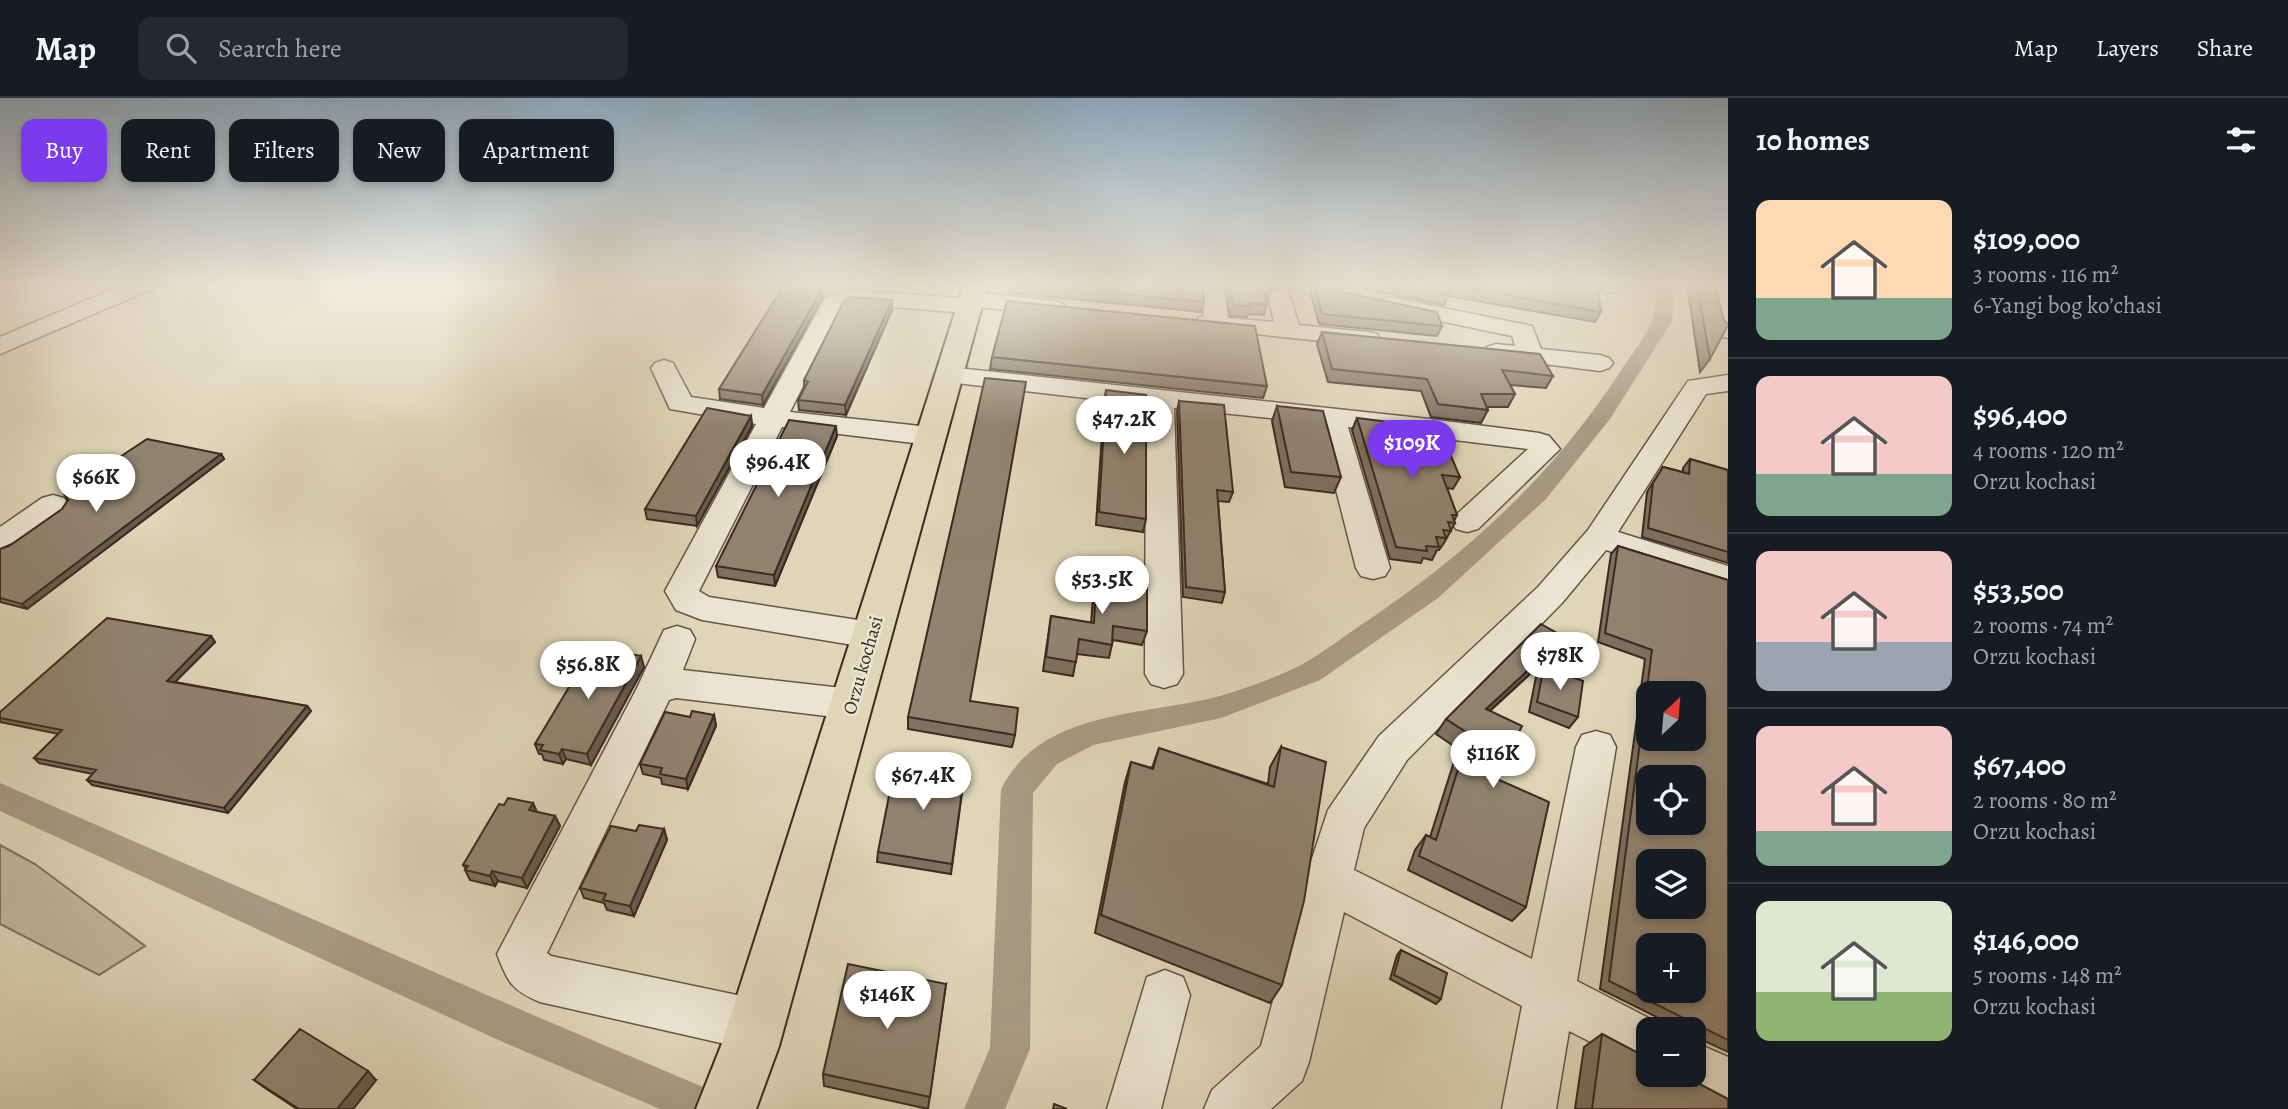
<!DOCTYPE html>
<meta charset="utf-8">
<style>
:root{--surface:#171b24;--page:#242831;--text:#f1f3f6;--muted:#9ea1a6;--line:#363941;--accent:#7c3aed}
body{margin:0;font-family:Alegreya,serif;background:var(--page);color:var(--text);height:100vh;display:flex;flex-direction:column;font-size:26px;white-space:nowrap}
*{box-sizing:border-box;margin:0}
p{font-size:23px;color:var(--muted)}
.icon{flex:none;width:38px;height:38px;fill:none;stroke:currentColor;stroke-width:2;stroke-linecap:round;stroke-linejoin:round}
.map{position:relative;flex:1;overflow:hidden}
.side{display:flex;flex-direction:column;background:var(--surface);width:560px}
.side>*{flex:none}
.guide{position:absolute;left:21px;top:21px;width:665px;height:63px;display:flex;gap:14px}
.needle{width:46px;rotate:26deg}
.controls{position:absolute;left:1636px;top:583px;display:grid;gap:14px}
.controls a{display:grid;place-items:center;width:70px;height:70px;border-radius:14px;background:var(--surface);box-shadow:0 4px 10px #0003;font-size:35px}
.price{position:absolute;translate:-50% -60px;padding:0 16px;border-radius:24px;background:#fff;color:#222;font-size:23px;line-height:46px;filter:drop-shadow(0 2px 4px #0008)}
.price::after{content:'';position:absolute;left:50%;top:42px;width:21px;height:16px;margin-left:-10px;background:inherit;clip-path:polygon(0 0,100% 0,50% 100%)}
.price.on{background:var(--accent);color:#fff}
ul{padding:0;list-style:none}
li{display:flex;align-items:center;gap:21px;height:175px;padding:0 28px}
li+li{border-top:2px solid var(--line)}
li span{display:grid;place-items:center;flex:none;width:196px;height:140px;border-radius:14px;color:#555}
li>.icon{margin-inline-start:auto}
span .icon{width:84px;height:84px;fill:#fffc;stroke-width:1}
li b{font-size:30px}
h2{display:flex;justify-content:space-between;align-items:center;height:84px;padding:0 28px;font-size:30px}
.pill{padding:0 24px;border-radius:14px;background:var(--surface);box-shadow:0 4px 10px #0003;font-size:24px;line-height:63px}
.pill.on{background:var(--accent);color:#fff}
header{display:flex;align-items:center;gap:42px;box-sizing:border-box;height:98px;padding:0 35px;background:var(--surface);border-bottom:2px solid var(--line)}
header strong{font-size:33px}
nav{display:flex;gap:38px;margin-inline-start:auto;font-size:24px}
.search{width:490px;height:63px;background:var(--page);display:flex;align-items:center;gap:18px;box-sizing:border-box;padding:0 24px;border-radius:14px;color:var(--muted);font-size:26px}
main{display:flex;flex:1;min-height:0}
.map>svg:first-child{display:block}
.green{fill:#c3b89e;stroke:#807260;stroke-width:2}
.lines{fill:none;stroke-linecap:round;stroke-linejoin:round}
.canal{fill:#a89b84;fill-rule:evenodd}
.minor-casing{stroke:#655647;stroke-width:3}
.major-casing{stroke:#3c2b22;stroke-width:4}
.minor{fill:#eae4d0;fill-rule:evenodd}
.major{fill:#dfd5b7;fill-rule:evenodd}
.wall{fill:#7d715f;stroke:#3c2b22;stroke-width:2}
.shaded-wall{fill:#665c4e;stroke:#3c2b22;stroke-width:2}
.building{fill:#91836f;stroke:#3c2b22;stroke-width:2;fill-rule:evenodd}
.labels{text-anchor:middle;stroke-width:5;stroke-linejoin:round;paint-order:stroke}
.street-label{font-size:19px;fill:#3c2b22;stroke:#eae4d0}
</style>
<header>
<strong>Map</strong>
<div class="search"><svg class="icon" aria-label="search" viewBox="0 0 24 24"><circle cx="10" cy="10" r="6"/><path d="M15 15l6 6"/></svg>Search here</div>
<nav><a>Map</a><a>Layers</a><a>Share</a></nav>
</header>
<main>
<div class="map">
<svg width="1728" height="1011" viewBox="0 0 1728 1011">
<rect width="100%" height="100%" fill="#dfd5b7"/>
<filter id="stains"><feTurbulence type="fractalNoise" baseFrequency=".00286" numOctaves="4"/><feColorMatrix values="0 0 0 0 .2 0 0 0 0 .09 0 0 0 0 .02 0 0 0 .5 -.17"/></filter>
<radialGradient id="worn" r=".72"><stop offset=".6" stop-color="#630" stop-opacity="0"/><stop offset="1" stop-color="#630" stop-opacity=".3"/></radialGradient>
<path class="green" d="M0,747l35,19 110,82 -46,29 -99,-51z"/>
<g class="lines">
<path class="canal" d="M1653,186h17l4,12 -2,25 -62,98 -64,80 -108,99 -118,82 -99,38 -128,27 -36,19 -24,29 -3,256 -25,60h-41l26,-61 11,-259c40,-79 141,-73 215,-92 23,-6 64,-21 85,-32 20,-11 39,-26 57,-38 107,-71 194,-150 264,-258 18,-27 41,-51 31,-85z
M0,685l533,232 189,80 6,14h-68l-155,-66 -505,-232z"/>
<defs>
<path id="minor" d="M125,186h30l-3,5 -152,65v-17z
M1201,186h22l5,34 46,4 -6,-26 4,-5h16l11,34 69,7 9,2 3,5 -3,5 -9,2 -170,-18 -3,-5 3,-5 6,-2z
M1587,186h31l1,2 -3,5 -8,2 -18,-4z
M1707,186h21v54l-9,-2 -3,-5z
M849,192l111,8 3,-4 8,-2 83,9 8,2 4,5 -4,5 -8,2 -75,-8 -3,4 -8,2 -117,-9 -9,4 -52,104 140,15 10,3 4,6 -4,6 -10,3 -148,-18 -83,164 10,6 162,25 13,4 5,9 -5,9 -13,4 -169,-28 -26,-10 -11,-19 91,-167 -86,-15 -19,-41 4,-5 9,-3 9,3 18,34 73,11 61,-110z
M1390,199l142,29 9,23 59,6 9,3 4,5 -4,5 -9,3 -113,-14 -4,-5 4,-5 9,-3 19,2 -3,-10 -130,-27 -4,-5 4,-5z
M948,269l481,52 110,14 10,3 11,13 -82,80 -11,3 -11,-3 -5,-7 5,-7 72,-66 -180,-22 42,141 -5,8 -12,3 -12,-3 -5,-8 -37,-145 -145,-15 9,266 -6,10 -13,4 -13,-4 -6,-10 1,-269 -207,-24 -4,-6 4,-6z
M1728,277v16l-22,3 -88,138 110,34v23l-122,-39 -44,53 -155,157 -43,68 -10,42 178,89 44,-212 6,-12 14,-4 14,4 6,12 -39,234 89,46 1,2h-19v42l-79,-40 -13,78h-54l20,-103 -178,-94 -35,150 -7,19 -31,28h-67l8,-19 49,-44 44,-166 23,-70 51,-74 159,-149 50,-57 100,-149z
M53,397l11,3 5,7 -5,7 -52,37 -12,4v-26l42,-29z
M677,528l13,4 5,9 -12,31 168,19 14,4 5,11 -5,11 -14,4 -175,-21 -7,2 -122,253 4,3 205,43 18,8 8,18 -8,18 -18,8 -216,-49c-29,-12 -32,-20 -43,-48l139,-264 28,-60z
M1165,872l18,7 7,18 -29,114h-54l40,-132z
M1694,944l34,15v52l-19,-5 -34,-17 -5,-13h24z"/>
<path id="major" d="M964,186h24l-209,762 -23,63h-60l25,-63z"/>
</defs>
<use href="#minor" class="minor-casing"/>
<use href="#major" class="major-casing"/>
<use href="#minor" class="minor"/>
<use href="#major" class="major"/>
</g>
<path class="wall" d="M1011,186h191l2,18 -3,10 -191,-19z
M1224,186h51l-1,4 -4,3 -6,24 -16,-1 -1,3 -17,-1z
M1308,186h297l-6,10h-1l3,18 -6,10 -147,-26 -4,9 -96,-20 -10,2 4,5 100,34 -5,10 -118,-12z
M1687,186h28l-5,75 -10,13z
M822,191v9l-59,107 -43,-6 -1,-10z
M892,212l-46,105 -47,-5 -1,-10 6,-11v-9z
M1322,234l231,44 -7,12 -36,-3 5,9 -7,13h-21l1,3 -7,13 -50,-6 -10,-26 -93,-9 -11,-38z
M992,259l275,29 -4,12 -273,-29z
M1106,292l40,129 -3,13 -47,-7 8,-122z
M1179,303l54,91 -4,10 -11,-1 7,91 -3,11 -39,-6 -6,-186z
M1277,308l64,71 -7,16 -49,-6 -13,-66z
M751,318l1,10 -55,100 -50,-7 -2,-10z
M1357,320l103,59 -7,12 -6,-1 10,27 -3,6 1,2 -11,20 -5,7h-2l-5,10 -9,-2 -2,5 -31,-4 -38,-129z
M837,338l-62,150 -57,-9 -2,-11z
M221,356l3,5 -197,150 -27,-7v-53z
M1690,361l38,11v93l-86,-26 5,-45 16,-25 20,5v-4z
M1618,448l110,34v472l-34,-16v-7h-13l-81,-40 45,-330 -47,-17 13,-88z
M1097,473l50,60 -5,14 -29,-5 -4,18 -32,-4 -4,22 -30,-5 8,-55 40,7 3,-38z
M211,538l4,6 -40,40 132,24 4,5 -83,102 -136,-28 -5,-5 6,-6 -54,-11 -5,-5 25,-24 -59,-12v-10z
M621,550l1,5 22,14 -53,98 -25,-6 -3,5 -19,-4 -2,-6h-3l-4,-10 64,-95z
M1553,555l-63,58 7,68 29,128 -14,14 -104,-51 7,-20 11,-15 4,2 28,-88 -22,-15 10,-15z
M1544,568l34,51 -9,11 -40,-16 7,-35z
M970,603l45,34 -3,12 -104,-18v-12z
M714,617l2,11 -28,63 -26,-5 -1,-6 -18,-4 -3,-10 50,-47z
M1281,649l1,238 -12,18 -175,-70 30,-151 6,-20 21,6 7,-20 109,36 2,-17z
M965,672l-14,104 -74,-12 1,-10z
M533,705l4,9 18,4 5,10 -33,62 -29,-7 -3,5 -25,-6 -5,-10 1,-1 -3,-4 41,-60z
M664,731l3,11 -33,76 -27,-6 -3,-7 -20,-5 -4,-10 56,-57z
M1401,852l40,49 -5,5 -46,-25 7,-24z
M946,886l-18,125 -104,-23 -1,-12z
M1602,936l126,75h-153l9,-62z
M254,982h122l-23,29h-56l-32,-21z"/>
<path class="shaded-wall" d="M1270,186h5l-1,4 -5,4z
M1337,186h11v1l-10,2 -6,8z
M822,191v9l-59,107 -1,-10z
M892,202v10l-46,105 -1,-10z
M751,318l1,10 -55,100 -1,-10z
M836,328l1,10 -62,150 -1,-11z
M221,356l3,5 -197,150 -5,-5z
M211,538l4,6 -44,44 -4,-5z
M1564,539l-11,16 -78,71 11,-15z
M641,558l3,11 -53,98 -4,-11z
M307,608l4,5 -83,102 -4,-5z
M714,617l2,11 -28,63 -2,-10z
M562,651l4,10 -3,5 -4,-10z
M533,705l4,11 -8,-4z
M555,718l5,10 -33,62 -5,-10z
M664,731l3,11 -33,76 -4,-10z
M492,773l6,10 -3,5 -5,-10z
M368,973l8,9 -23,29h-16z"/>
<path class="building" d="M1019,186h183l2,18z
M1228,186h42v8l-6,-1 3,14 -17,-2v4l-17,-2z
M1314,186h23l-1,1 6,7 95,20 5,14 -120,-12z
M1395,186h202l4,28 -151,-27 -1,10z
M1697,186h18l8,34 5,7 -18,34z
M784,187l38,4 -60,106 -43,-6z
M851,199l41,3 -47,105 -47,-5 10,-18 -4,-2 40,-79z
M1007,203l248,25 12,60 -275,-29z
M1322,234l218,22 13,22 -51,-6 13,24h-34l7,16 -50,-6 -11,-25 -95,-10z
M985,280l41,4 -56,319 48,7 -3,27 -107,-18z
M1106,292l40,5v124l-47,-7z
M1179,303l45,4 9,87 -16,-2 8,102 -39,-5z
M1277,308l46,5 18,66 -50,-5z
M707,310l44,8 -55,100 -51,-7z
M1357,320l82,10 21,49 -18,-2 15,40h-5l3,8 -7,-1 3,9 -8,-1 3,8 -10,-1 3,10 -13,-1 1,5 -31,-4z
M789,322l47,6 -62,149 -58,-9z
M147,341l74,15 -199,150 -22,-6v-49l9,-3 53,-37 6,-9 -4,-6z
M1690,361l38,11v82l-80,-24 5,-45 10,-16 26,7z
M1618,448l110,34v460l-119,-59 43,-331 -47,-17zM1648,595h46v45h-46zM1648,679h46v45h-46zM1648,763h46v45h-46zM1648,847h46v45h-46z
M1097,473l50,7v53l-34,-5 -1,19 -33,-6 -3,23 -30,-5 5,-41 43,7z
M107,520l104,18 -44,45 140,25 -83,102 -137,-28 9,-10 -62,-12 28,-28 -62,-12v-6z
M1541,526l23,13 -78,72 36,17 -25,53 52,23 -23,105 -107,-51 7,-21 10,5 33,-106 -23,-15z
M601,547l20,3 -2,4 22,4 -54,98 -25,-5 -3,5 -19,-4 3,-5 -8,-1 58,-97 6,2z
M1544,568l39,15 -5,36 -41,-15z
M692,613l22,4 -28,64 -26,-5 2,-6 -22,-4 25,-52 25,5z
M1281,649l45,15 -22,139 -22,84 -181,-70 30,-153 22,7 6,-21 115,39z
M896,662l69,10 -13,94 -74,-12z
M508,700l25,5 -4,7 26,6 -33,62 -30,-7 -2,5 -25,-6 3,-4 -5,-1 36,-61 5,1z
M639,727l25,4 -34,77 -27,-6 3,-6 -26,-6 31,-62 25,5z
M1401,852l46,23 -6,26 -47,-24z
M848,866l98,20 -16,113 -107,-23z
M300,931l68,42 -31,38h-38l-45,-29z
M1602,936l46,24v16h33l47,25v10h-136z
M1054,1006l13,5h-14z"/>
<linearGradient id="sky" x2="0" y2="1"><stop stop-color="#8eaac0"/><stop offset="0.57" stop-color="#f1ecdf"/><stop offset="1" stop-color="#f1ecdf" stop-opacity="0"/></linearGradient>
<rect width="1728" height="328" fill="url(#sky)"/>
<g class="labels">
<g class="street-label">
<text transform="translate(862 567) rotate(-74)" y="7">Orzu kochasi</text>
</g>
</g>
<rect width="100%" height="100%" filter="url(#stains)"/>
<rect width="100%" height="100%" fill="url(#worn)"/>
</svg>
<div class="controls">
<a><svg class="needle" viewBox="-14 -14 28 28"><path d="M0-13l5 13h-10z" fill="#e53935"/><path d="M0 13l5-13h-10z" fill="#9ea1a6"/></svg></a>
<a><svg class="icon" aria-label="locate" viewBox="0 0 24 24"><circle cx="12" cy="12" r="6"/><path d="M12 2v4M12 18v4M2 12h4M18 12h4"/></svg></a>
<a><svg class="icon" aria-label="layers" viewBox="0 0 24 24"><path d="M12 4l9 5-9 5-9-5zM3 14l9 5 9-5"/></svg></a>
<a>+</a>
<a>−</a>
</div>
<b class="price" style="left:1124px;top:358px">$47.2K</b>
<b class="price on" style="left:1412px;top:382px">$109K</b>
<b class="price" style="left:778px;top:401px">$96.4K</b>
<b class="price" style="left:96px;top:416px">$66K</b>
<b class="price" style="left:1102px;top:518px">$53.5K</b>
<b class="price" style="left:1560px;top:594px">$78K</b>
<b class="price" style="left:588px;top:603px">$56.8K</b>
<b class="price" style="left:1493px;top:692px">$116K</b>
<b class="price" style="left:923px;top:714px">$67.4K</b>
<b class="price" style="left:887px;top:933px">$146K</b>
<div class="guide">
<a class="pill on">Buy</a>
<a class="pill">Rent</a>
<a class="pill">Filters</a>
<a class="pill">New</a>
<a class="pill">Apartment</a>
</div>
</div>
<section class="side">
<h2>10 homes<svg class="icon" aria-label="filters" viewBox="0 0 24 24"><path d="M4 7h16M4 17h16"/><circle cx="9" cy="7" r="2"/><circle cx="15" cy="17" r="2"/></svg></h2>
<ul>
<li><span style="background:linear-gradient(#ffd9b3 70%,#7fa58c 0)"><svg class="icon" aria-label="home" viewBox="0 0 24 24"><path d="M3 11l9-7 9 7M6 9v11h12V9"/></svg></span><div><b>$109,000</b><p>3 rooms · 116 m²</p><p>6-Yangi bog koʼchasi</p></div></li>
<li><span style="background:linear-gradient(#f6c9c9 70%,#7fa58c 0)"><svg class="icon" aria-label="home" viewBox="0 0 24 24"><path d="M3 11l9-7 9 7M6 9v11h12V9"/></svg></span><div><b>$96,400</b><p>4 rooms · 120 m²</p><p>Orzu kochasi</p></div></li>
<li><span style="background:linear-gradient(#f6c9c9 65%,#9aa5b1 0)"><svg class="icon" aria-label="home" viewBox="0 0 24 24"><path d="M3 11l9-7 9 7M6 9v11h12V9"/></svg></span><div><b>$53,500</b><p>2 rooms · 74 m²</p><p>Orzu kochasi</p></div></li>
<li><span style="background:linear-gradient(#f6c9c9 75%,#7fa58c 0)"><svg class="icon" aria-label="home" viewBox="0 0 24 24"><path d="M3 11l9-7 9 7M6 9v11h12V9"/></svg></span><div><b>$67,400</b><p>2 rooms · 80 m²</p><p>Orzu kochasi</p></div></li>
<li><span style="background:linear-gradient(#dfe7d0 65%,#8fb573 0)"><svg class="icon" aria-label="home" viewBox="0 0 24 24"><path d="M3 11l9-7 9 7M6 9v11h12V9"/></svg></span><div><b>$146,000</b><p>5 rooms · 148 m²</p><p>Orzu kochasi</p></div></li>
</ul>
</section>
</main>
